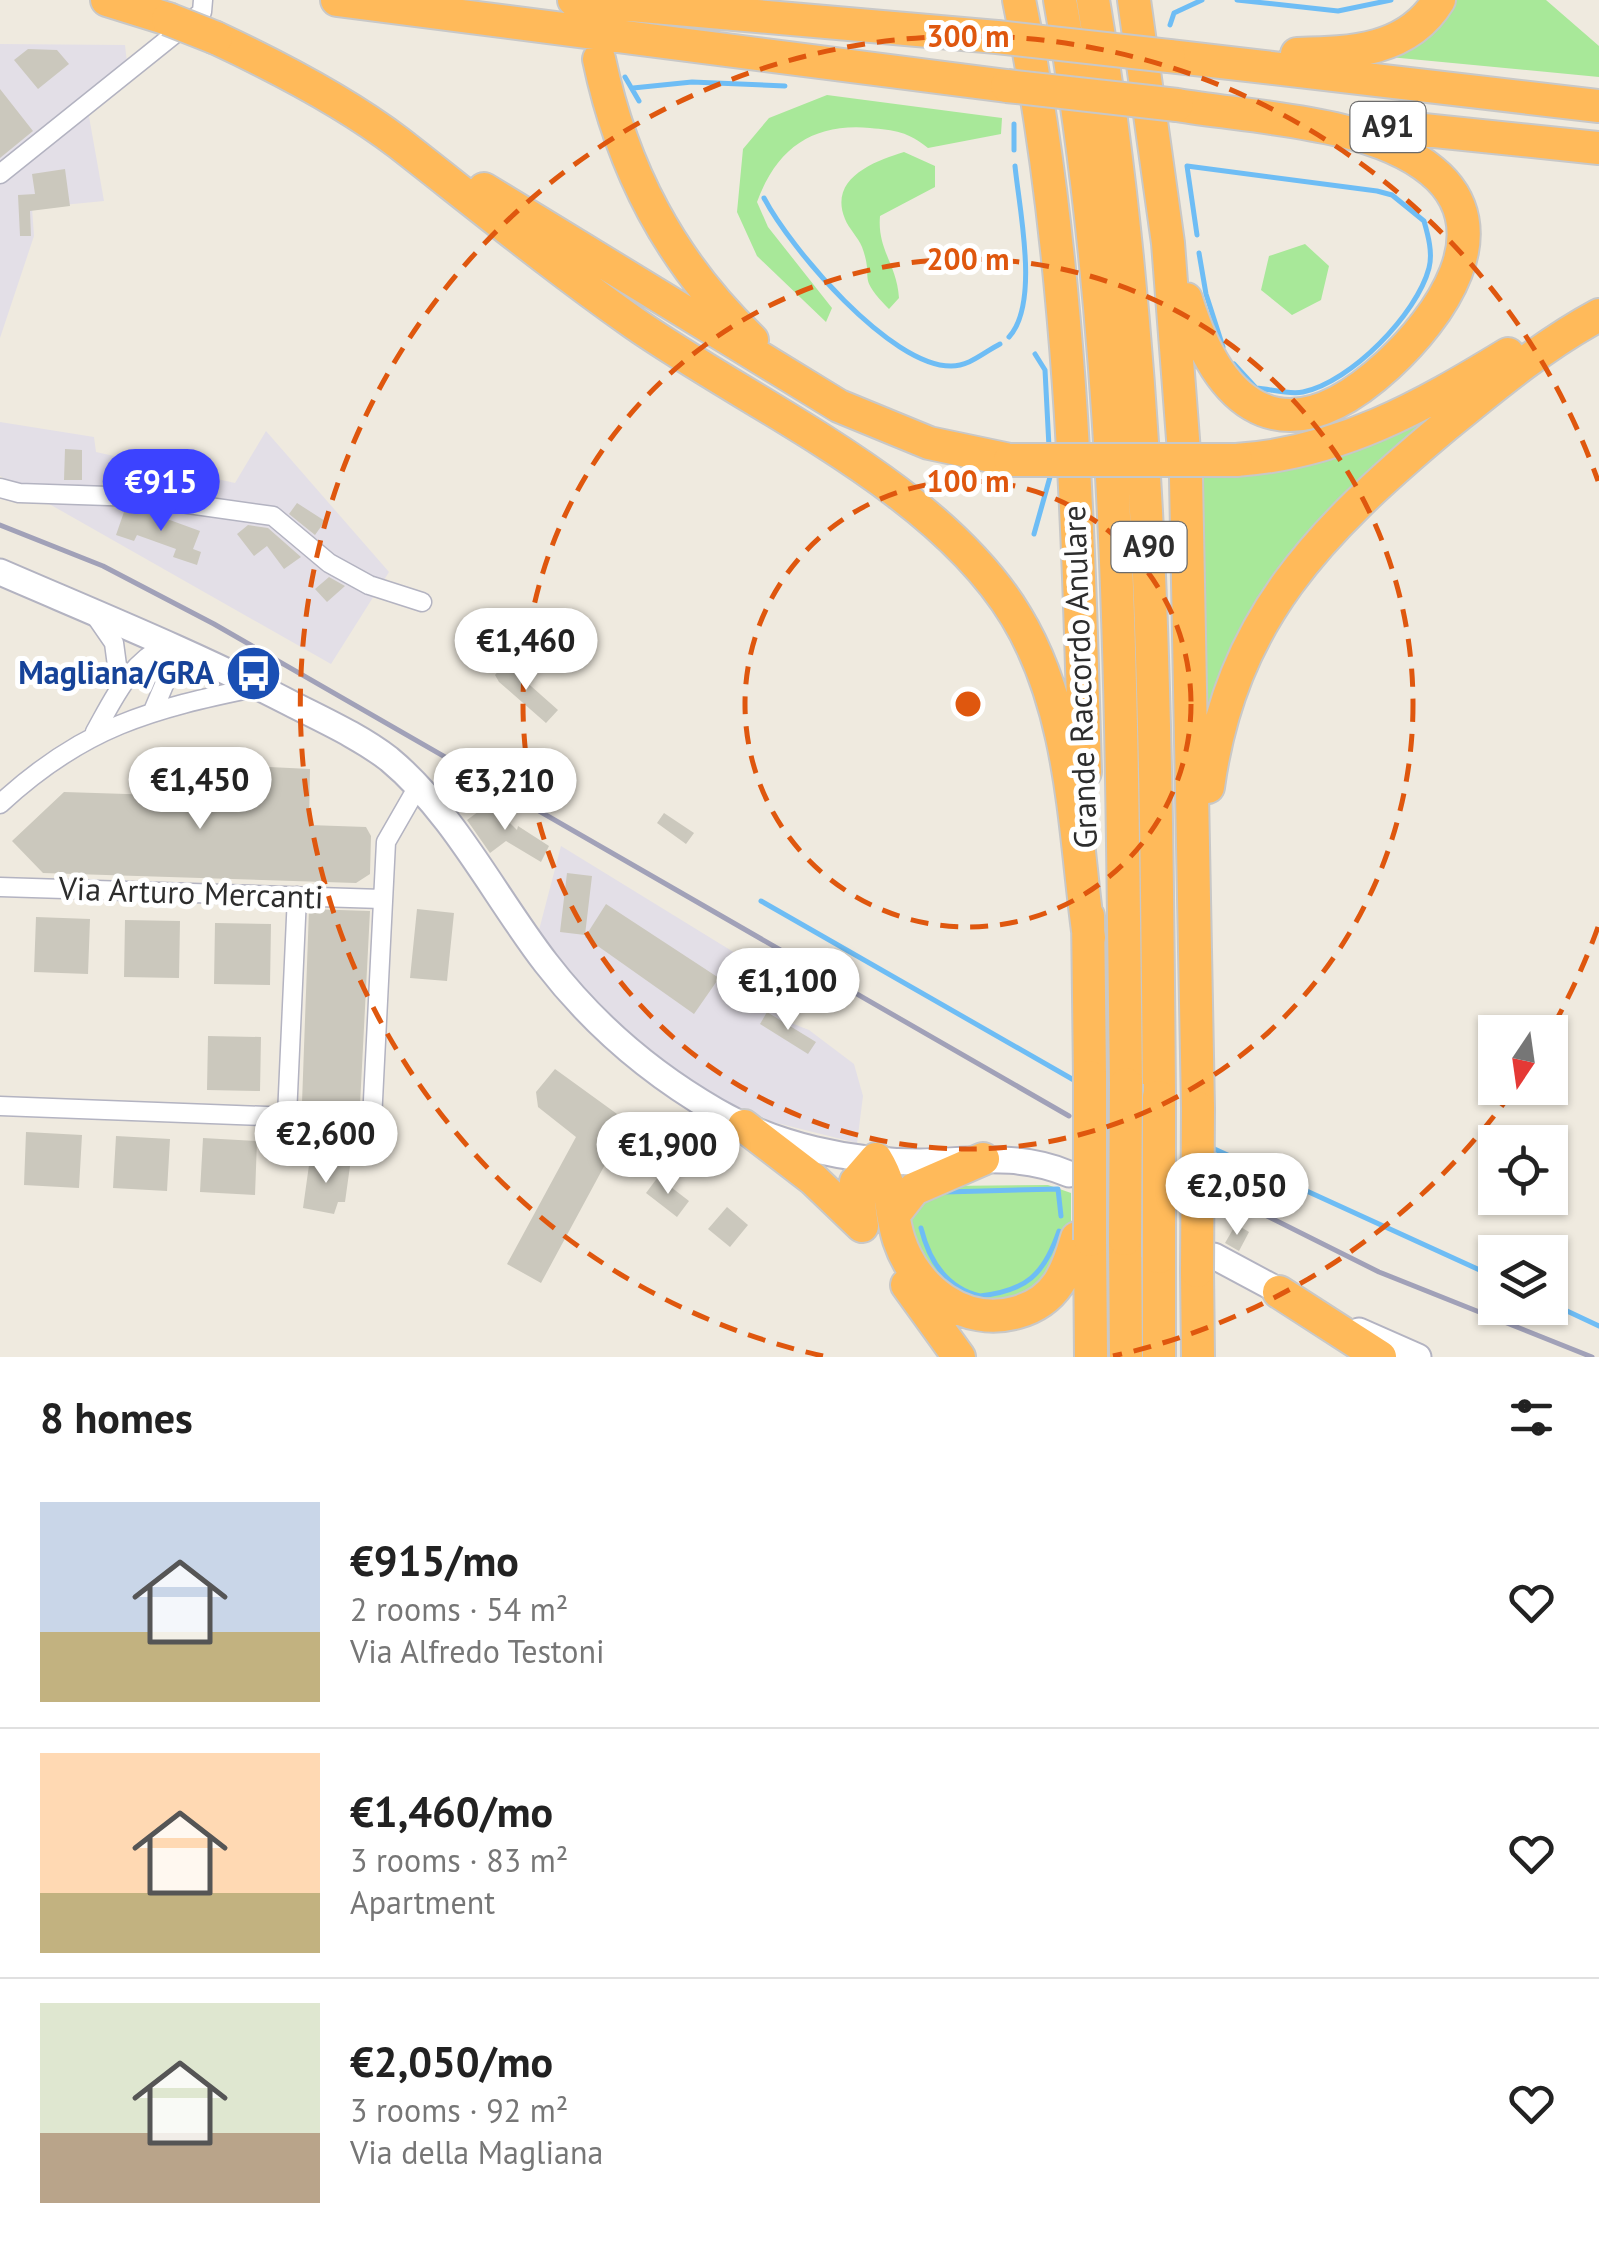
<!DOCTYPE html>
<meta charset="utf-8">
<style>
:root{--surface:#fff;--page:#f2f2f2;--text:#222;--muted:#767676;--line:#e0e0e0;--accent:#3c43ff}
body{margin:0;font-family:"PT Sans",sans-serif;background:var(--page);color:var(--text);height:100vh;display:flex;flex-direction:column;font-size:38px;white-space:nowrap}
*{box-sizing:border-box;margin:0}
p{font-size:32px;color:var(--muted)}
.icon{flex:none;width:55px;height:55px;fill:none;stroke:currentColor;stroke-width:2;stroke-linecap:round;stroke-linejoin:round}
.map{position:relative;height:1357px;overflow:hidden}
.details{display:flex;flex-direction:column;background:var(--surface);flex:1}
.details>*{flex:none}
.needle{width:65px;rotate:193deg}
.tools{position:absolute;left:1478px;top:1015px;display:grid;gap:20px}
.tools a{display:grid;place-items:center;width:90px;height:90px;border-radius:0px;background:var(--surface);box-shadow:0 2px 8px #0004;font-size:50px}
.price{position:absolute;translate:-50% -85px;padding:0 22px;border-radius:35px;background:#fff;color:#222;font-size:32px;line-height:65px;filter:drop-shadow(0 2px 5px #0008)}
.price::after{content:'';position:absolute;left:50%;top:60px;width:30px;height:22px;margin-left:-15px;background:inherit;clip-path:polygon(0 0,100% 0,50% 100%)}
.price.on{background:var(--accent);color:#fff}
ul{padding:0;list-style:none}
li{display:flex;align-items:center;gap:30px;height:250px;padding:0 40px}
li+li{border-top:2px solid var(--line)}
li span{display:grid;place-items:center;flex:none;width:280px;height:200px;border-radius:0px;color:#555}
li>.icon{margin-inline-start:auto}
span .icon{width:120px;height:120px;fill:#fffc;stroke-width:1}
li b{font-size:42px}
h2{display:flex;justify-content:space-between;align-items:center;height:120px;padding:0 40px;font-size:42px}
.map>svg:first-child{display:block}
.industrial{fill:#e3dfe7}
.green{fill:#a8e899}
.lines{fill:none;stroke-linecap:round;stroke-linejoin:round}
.stream{stroke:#6ebdf5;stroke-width:5}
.building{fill:#cbc8bd}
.minor-casing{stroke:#b3b3c1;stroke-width:21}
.secondary-casing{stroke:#b3b3c1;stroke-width:29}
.motorway-casing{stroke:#c8c8c8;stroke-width:36}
.minor{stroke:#fff;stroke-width:18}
.secondary{stroke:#fff;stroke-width:25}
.motorway{stroke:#ffba5a;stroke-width:32}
.rail{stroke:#a1a1b8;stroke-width:5}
.motorway-bridge-casing{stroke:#c8c8c8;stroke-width:36;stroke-linecap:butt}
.motorway-bridge{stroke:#ffba5a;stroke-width:32}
.ring{fill:none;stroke:#df570e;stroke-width:5;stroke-dasharray:18 12}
.labels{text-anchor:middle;stroke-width:10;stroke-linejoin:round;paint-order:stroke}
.shield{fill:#fff;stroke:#6c6c6c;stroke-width:2.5}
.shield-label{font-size:30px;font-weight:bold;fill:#2d2d2d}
.transit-label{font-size:32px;font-weight:bold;fill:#164399;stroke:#fff;text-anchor:end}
.street-label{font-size:32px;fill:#2d2d2d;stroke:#fff}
.centre{fill:#df570e;stroke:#fff;stroke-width:5}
.ring-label{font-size:30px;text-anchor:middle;font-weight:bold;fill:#df570e;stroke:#fff;stroke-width:10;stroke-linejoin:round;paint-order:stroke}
</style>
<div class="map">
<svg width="1599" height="1357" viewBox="0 0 1599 1357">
<rect width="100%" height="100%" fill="#efeadf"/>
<path class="industrial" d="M0,44l125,1 2,18 -42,31 19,107 -72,7 2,28 -34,102z
M0,422l94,15 2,15 139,31 31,-52 123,141 -58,92 -331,-188z
M561,846l241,148 -16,27 23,9 45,34 9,32 -6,47 -84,-21 -67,-29 -71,-46 -62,-69 -34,-48z"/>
<path class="green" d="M1455,0h91l53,46v31l-220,-21 69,-44z
M827,95l175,23 -1,16 -73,14c-19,-16 -34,-18 -58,-20 -57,-5 -93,20 -113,74l11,25 64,81 -6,14 -69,-66 -20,-44 6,-63 26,-31z
M904,152l31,14v21l-55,29c-3,34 17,48 19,82l-10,11c-34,-35 -14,-27 -27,-62 -4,-10 -13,-18 -17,-28 -17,-41 30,-58 59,-67z
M1305,244l24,22 -8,34 -29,15 -31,-25 8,-34z
M1467,395l-101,95 -153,226 -10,1 -6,-241c114,-3 172,-25 270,-81z
M1048,1185l23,8v47l-51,68 -83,-21 -32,-69 3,-7 37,-25z"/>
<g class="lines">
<path class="stream" d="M1237,0l101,11 53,-11
M1170,25l4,-12 28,-13
M625,77l14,24
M633,88l59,-6 93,4
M1014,150v-26
M764,198c26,50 126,168 187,168 19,0 33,-14 49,-22
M1197,235l-10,-69 190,25 15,4 32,26c4,14 9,32 5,47 -12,46 -78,114 -126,124 -14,3 -32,-3 -47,-4l-22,-24
M1199,253l7,41 17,53
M1009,337c31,-34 10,-129 6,-171
M1035,354l10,16 4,77
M1034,534l16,-57
M761,901l318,182
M1210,1147l285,130
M945,1192l113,-3 3,27
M921,1228c8,32 25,60 59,68 46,-5 64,-21 79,-65
M1550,1303l49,23"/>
</g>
<path class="building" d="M28,49l29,1 12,14 -31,25 -24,-29z
M0,89l33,42 -33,27z
M65,169l5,37 -40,5 1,25h-11l-2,-41 17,-1 -3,-20z
M65,449l17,1v30h-18z
M136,465l22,6 -4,16 -23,-3z
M297,503l28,18 -10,14 -26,-21z
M125,509l13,5 7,-3 55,20 -7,18 8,3 -4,13 -24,-8 3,-8 -39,-14 -3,6 -18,-6z
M248,525l20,3 33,29 -17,12 -17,-23 -13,10 -17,-22z
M329,577l16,9 -18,16 -12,-13z
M505,663l53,47 -12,13 -47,-41 -4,-7z
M189,763l121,6 -1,56 57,2 5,9 -1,38 -14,9 -313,-10 -31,-32 52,-49 125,4z
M490,803l27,27 1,-4 31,20 -8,16 -35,-21 -16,12 -23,-33z
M664,813l30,20 -8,11 -29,-21z
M567,873l25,3 -7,59 -25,-3z
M606,904l113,74 -25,36 -109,-77z
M309,909l61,2 -10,194 -58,-2z
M417,909l37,4 -7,68 -37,-3z
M36,917l54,2 -2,55 -54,-2z
M125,920l55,1 -1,57 -55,-1z
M215,923l56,1 -1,61 -56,-1z
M767,1012l49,30 -8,12 -48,-30z
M208,1036l53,1 -1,54 -53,-1z
M555,1069l69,50 -26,35 10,5 -67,124 -34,-19 69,-127 -38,-30 -2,-15z
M26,1132l56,3 -3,53 -55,-3z
M116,1136l54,3 -3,52 -54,-3z
M203,1138l54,3 -2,54 -55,-3z
M691,1154l12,9 -9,14 -13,-9z
M310,1158l40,8 -5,36h-7l-4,12 -31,-6z
M658,1177l31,24 -12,16 -31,-24z
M727,1207l21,18 -18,22 -22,-18z
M1236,1224l13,8 -10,19 -14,-8z"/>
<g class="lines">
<defs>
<path id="minor" d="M0,174l202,-162 1,-12
M0,488l19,5 119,4 135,19 56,47 40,22 53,17
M94,614l20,29 6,45
M95,732c19,-34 34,-69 72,-87v33l-14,33
M0,804c83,-77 150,-95 258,-117
M0,887l382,12
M0,1106l372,14 14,-278 31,-54
M287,1116l10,-220"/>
<path id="secondary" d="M0,572c97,42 196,82 290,131 33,17 69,33 99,56 65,54 106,138 157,204 47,61 104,110 170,148 60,35 135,51 204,51 52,-1 100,-9 149,12
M1214,1256l82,44
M1359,1331l59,26"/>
<path id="motorway" d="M107,0l61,19
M337,0l670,86
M574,0l423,37
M1019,0c52,252 59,516 66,772
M1060,0c64,359 61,721 66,1084
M1093,0c61,363 63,730 66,1097
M1134,0l34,243 18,235 12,630
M216,38c62,29 128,63 183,105 78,61 154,123 235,180 122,85 304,164 382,293 58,95 58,214 73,322
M1297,54c55,-1 111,-3 142,-54
M1169,56l430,50
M599,59c23,110 71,202 153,281
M1177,105c77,13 195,16 255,66 72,59 6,148 -44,194 -99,91 -166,51 -202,-66
M1366,124l233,24
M484,189l355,217 90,37 81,17
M1236,460c104,-7 185,-53 272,-106
M1208,787c23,-168 112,-256 236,-360 49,-40 99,-82 155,-112
M1088,916l2,161
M744,1126l69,53 49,47
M896,1212l18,-23 69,-30
M862,1226l-6,-44 20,-23c19,31 13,51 23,81 16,49 65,88 119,72 38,-11 49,-39 59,-74
M1125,1239l1,118
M1090,1240l1,117
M1159,1257v100
M1197,1271l1,86
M907,1285l52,72
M1279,1292l101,65"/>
</defs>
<use href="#minor" class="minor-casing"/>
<use href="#secondary" class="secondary-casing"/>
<use href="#motorway" class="motorway-casing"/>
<use href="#minor" class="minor"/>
<use href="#secondary" class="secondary"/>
<use href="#motorway" class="motorway"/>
<path class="rail" d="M0,525l103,41 111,58 855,492
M1213,1189l166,83 213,85"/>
<defs>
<path id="motorway-bridge" d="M168,19l48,19
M997,37l172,19
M1007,86l170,19
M1010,460h226
M1090,1077v163
M1125,1239l1,-155
M1159,1257v-160
M1197,1271l1,-163"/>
</defs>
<use href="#motorway-bridge" class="motorway-bridge-casing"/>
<use href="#motorway-bridge" class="motorway-bridge"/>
</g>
<g class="ring">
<circle cx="968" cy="704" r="223"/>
<circle cx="968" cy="704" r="445"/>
<path d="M1598 927A668 668 0 0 1 1552 1028M1512 1092A668 668 0 0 1 1113 1356M823 1356A668 668 0 1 1 1598 481"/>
</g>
<defs>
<symbol id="bus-disc" viewBox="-11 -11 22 22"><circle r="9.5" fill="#1a4fb4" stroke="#fff"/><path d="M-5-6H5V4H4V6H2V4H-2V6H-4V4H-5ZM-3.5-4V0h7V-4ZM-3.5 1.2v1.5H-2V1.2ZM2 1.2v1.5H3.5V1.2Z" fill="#fff"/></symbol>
</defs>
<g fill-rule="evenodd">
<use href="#bus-disc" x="222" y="642" width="63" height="63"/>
</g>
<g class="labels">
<g class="shield">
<rect x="1350.5" y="102" width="75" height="50" rx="8"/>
<rect x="1111.5" y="522" width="75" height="50" rx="8"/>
</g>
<g class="shield-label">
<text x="1388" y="137">A91</text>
<text x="1149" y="557">A90</text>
</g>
<g class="transit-label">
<text x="214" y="684">Magliana/GRA</text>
</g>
<g class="street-label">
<text transform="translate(1080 677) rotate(-92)" y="11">Grande Raccordo Anulare</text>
<text transform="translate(191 893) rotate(2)" y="11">Via Arturo Mercanti</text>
</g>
</g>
<circle cx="968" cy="704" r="15" class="centre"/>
<g class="ring-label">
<text x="968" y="47">300 m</text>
<text x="968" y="270">200 m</text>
<text x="968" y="492">100 m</text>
</g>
</svg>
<div class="tools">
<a><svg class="needle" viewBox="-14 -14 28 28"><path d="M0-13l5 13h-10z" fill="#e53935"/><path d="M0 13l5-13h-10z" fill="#767676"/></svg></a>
<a><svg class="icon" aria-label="locate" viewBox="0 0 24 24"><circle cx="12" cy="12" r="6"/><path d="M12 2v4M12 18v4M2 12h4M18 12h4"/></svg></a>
<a><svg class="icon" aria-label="layers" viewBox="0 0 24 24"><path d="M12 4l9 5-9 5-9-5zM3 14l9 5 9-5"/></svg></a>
</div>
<b class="price on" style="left:161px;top:534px">€915</b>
<b class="price" style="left:526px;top:693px">€1,460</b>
<b class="price" style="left:200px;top:832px">€1,450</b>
<b class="price" style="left:505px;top:833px">€3,210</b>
<b class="price" style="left:788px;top:1033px">€1,100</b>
<b class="price" style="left:326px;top:1186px">€2,600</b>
<b class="price" style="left:668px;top:1197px">€1,900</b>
<b class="price" style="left:1237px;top:1238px">€2,050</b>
</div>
<section class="details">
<h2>8 homes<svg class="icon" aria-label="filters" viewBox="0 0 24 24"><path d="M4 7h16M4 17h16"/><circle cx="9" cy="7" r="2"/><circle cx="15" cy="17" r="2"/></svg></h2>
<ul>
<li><span style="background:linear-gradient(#c9d6e8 65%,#c2b280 0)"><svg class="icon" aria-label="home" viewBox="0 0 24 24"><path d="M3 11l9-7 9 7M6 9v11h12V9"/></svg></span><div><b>€915/mo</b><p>2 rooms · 54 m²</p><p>Via Alfredo Testoni</p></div><svg class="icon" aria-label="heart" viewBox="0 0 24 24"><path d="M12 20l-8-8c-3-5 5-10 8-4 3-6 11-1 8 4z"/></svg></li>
<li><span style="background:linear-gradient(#ffd9b3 70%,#c2b280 0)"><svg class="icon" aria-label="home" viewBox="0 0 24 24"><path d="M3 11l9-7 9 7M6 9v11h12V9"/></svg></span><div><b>€1,460/mo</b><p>3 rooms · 83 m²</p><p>Apartment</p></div><svg class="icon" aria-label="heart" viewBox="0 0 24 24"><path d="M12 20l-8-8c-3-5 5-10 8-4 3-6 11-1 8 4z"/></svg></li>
<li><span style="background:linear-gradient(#dfe7d0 65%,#b9a48a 0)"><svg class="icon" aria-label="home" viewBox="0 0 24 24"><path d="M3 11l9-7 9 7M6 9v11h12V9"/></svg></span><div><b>€2,050/mo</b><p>3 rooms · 92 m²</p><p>Via della Magliana</p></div><svg class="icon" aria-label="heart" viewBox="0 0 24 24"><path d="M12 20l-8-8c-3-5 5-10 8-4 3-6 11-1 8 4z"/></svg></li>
</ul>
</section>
